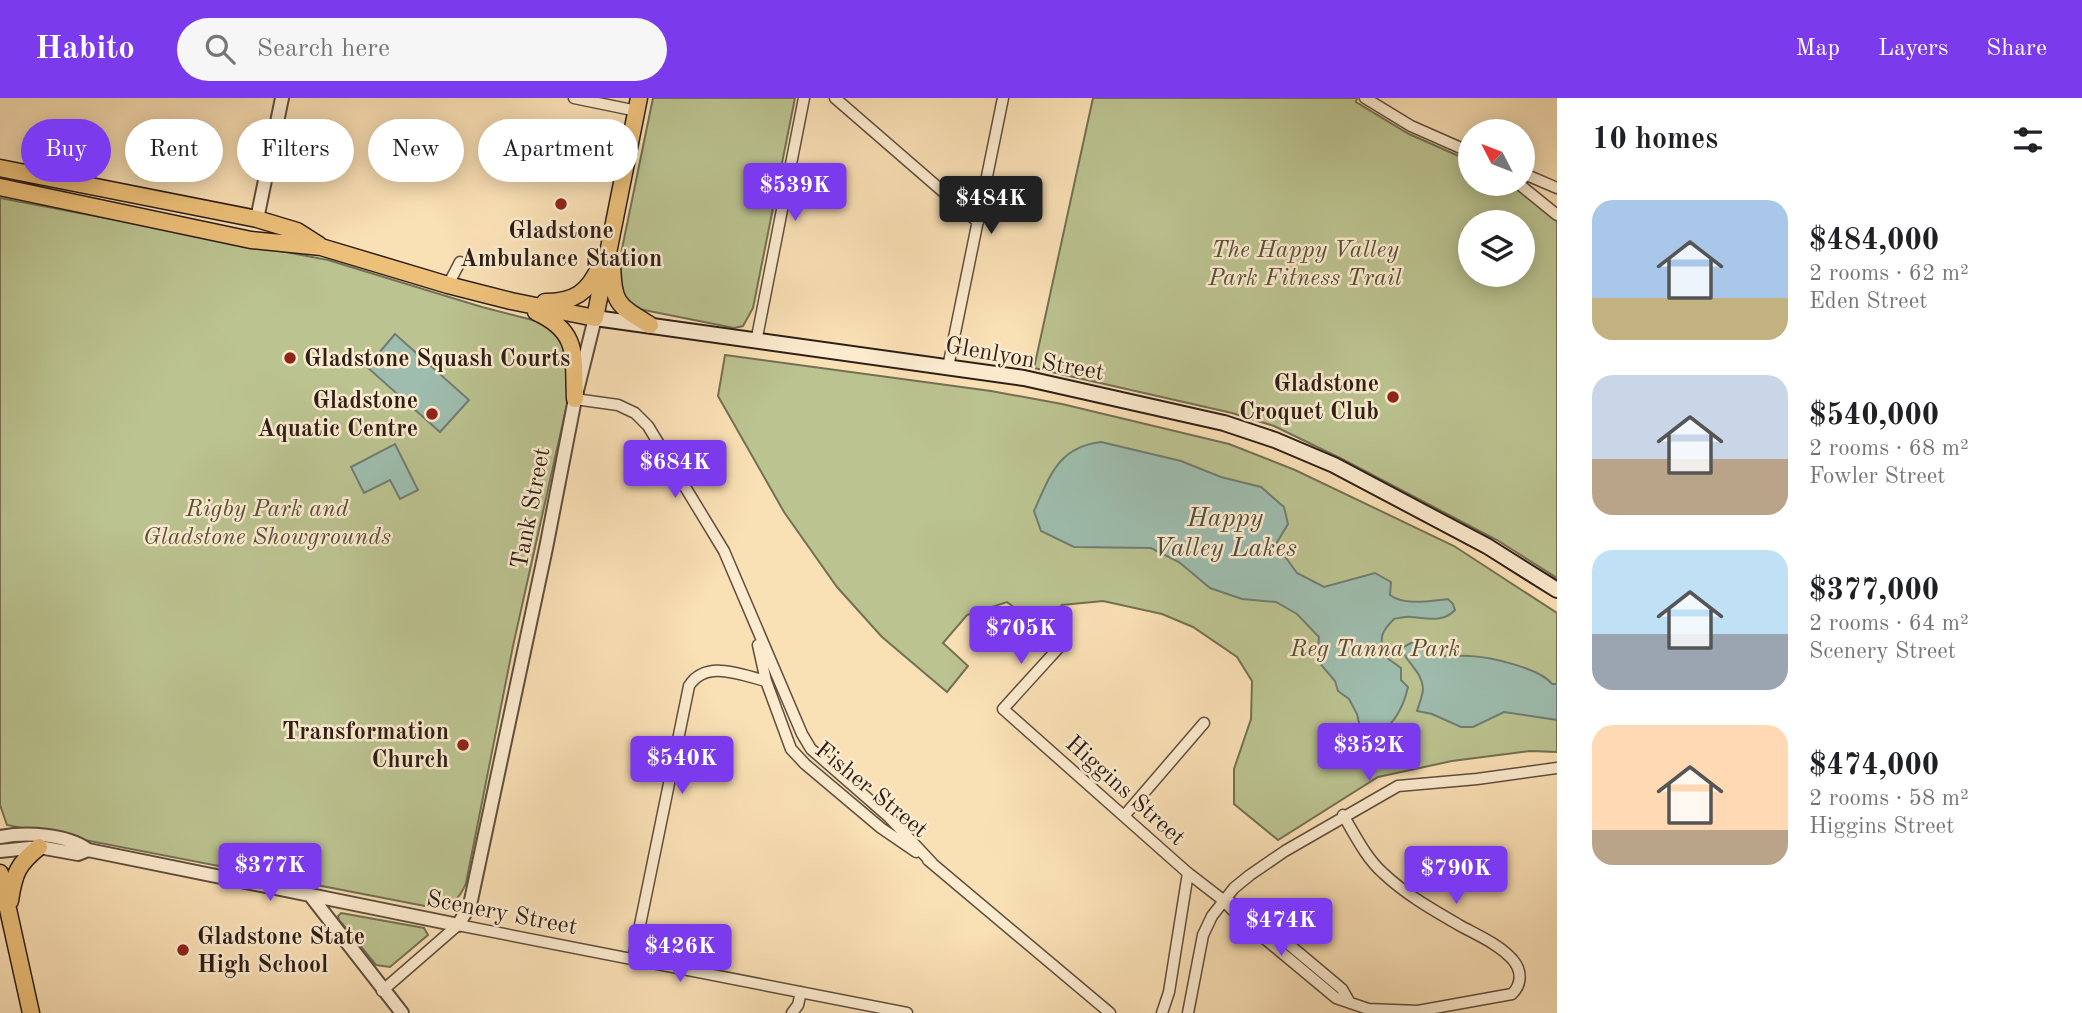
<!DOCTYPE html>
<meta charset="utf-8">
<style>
:root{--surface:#fff;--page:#f6f6f6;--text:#202124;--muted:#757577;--accent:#7c3aed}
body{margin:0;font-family:"Old Standard TT",serif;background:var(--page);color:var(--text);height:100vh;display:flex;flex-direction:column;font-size:26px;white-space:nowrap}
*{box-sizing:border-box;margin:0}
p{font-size:23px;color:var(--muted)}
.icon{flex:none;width:38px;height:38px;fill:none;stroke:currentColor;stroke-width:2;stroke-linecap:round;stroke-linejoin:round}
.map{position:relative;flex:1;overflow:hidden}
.sheet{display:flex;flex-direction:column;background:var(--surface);width:525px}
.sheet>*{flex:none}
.top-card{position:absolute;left:21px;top:21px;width:665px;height:63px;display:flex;gap:14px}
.needle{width:46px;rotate:312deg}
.controls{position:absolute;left:1458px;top:21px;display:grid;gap:14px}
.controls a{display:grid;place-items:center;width:77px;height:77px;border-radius:50%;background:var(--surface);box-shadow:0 4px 18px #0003;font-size:35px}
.price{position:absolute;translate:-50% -60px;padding:0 16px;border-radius:7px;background:var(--accent);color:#fff;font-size:23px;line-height:46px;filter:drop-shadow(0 2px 4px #0008)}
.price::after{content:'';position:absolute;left:50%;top:42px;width:21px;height:16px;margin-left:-10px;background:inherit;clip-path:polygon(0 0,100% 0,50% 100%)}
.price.active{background:#222;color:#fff}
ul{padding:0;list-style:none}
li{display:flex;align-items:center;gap:21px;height:175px;padding:0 35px}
li span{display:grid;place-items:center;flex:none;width:196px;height:140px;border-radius:21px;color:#555}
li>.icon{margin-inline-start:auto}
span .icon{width:84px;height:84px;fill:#fffc;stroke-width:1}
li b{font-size:30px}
h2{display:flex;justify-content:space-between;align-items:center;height:84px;padding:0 35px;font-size:30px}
.tag{padding:0 24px;border-radius:32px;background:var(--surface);box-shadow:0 4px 18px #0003;font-size:24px;line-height:63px}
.tag.active{background:var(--accent);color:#fff}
header{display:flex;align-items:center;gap:42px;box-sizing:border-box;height:98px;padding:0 35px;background:var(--accent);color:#fff}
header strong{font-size:33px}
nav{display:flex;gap:38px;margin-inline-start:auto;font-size:24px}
.search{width:490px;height:63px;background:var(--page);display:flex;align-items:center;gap:18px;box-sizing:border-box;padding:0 24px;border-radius:38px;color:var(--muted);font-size:26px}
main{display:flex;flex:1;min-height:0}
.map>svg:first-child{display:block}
.green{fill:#bbc390;stroke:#747054;stroke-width:2;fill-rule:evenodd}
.water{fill:#9ebdae;stroke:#717d72;stroke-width:2}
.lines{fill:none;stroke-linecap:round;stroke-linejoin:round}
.minor-casing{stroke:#604e3e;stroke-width:13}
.tertiary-casing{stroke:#604e3e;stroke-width:16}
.secondary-casing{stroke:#2d1e17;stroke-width:18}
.primary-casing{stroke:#2d1e17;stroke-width:19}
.trunk-casing{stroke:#2d1e17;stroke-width:19}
.minor{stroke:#fcebcf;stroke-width:10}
.tertiary{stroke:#fcebcf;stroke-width:12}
.secondary{stroke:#fcebcf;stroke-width:14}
.primary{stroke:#edc07a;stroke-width:16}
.trunk{stroke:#edc07a;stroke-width:16}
.poi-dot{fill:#8f2418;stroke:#fcebcf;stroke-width:2.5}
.labels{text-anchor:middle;stroke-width:5;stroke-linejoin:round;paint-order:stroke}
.poi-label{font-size:24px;font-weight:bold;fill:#2d1e17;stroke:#fcebcf;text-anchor:end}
.park-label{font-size:24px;font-style:italic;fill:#58503b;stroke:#fcebcf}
.street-label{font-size:24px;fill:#2d1e17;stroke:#fcebcf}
.water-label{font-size:26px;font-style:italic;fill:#4f4e44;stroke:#fcebcf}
</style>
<header>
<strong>Habito</strong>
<div class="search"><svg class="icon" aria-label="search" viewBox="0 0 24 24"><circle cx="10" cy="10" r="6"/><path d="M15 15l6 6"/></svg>Search here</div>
<nav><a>Map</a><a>Layers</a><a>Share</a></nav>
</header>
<main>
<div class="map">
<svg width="1557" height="915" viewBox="0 0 1557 915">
<rect width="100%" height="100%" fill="#fae0b5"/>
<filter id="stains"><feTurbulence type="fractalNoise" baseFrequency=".00286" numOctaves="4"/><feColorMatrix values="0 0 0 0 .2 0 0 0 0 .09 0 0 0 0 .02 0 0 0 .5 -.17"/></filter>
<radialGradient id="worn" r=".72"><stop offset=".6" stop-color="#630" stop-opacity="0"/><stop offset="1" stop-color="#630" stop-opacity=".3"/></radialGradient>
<path class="green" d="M653,0h142l-42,210 -10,18 -9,2 -100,-20 -9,-8 -8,-27z
M1093,0h264l-1,4 53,32 61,27v23h39l39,27 9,10v357l-60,-38 -155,-81 -68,-33 -42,-13 -198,-45zM1470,124h52v53h-52z
M0,100l328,62 154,47 70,18 11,13 7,53 -57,255 -47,237c-7,18 -16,24 -36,24l-423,-82 -7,-20z
M725,257l266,36 71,13 167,40 66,26 159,76 103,67v139l-27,-1 -78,10 -74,16 -100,63 -44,-36v-35l17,-50 1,-38 -15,-24 -44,-30 -31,-13 -59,-13 -41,4 -24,21 -31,-24 -40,13 -24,28 25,23 -21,26 -65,-55 -45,-50 -53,-75 -66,-116z
M341,815l83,15 4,7 -38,32 -14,-2 -37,-45 -1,-4z"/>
<path class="water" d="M395,236l74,66 -29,32 -73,-65z
M1101,344l80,19 40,16 40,10 23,20 4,17 -12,20 21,29 27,14 51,-14 16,9 -1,13c15,11 39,6 58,4l5,5 2,6c-12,13 -29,8 -44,7 -5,-1 -12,1 -17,2 -13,13 -14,17 -11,36l18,13v12l7,7c-5,23 -18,45 -41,53l-5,-4 -5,-22 -8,-15 -11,-8 -3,-10 -18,-21 2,-23 -22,-23 -21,-12 -34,-3 -32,-11 -31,-26 -28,-14 -77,-1 -33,-16 -7,-20c16,-35 24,-64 67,-69z
M395,346l23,46 -18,9 -10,-19 -26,13 -13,-26z
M1413,544c10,2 13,11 23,13 11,2 23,0 34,1 20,1 70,12 82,28h5v36l-53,-8 -31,15h-12l-29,-13 -15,-3c2,-7 6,-16 6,-23 -1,-16 -17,-26 -22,-40z"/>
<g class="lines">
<defs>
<path id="minor" d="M574,0l63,13
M835,0l143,124
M1365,0l46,28 59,26
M1522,75l35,15
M1519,86l38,31
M448,187l12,-23
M756,244l48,-244
M948,269l55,-269
M575,301l43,6 17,8 13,13 76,125 78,183 9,15 78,68 43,46
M1063,545l-60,66 185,164 35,27 18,19 95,79 32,11 50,2 94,-17c10,-10 10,-23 1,-34 -14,-16 -36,-25 -54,-35 -26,-15 -54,-31 -76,-52 -17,-15 -28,-38 -40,-58
M758,547l8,36 25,68 14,15 76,64 35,24
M1124,718l80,-93
M928,762l182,153
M1227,803l21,9 94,79 8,14
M633,861l56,-273c17,-27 52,-11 77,-5
M382,893l76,-66 449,88
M792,915l6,-8 3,-13
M1162,915l7,-21 19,-119
M1188,915l15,-78 9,-19 22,-28 16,-13 35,-24 113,-65 79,-7 80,-11"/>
<path id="tertiary" d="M257,121l25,-121
M0,739c25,-5 68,-3 88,13l370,75 12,-20 76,-357 29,-149 20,-81
M0,753l39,-4 39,7 10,-4
M310,797l92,118"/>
<path id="secondary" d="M595,220l429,60 200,45 51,17 59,25 153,81 70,44"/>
<path id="primary" d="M0,70l257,51 40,12 22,14
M0,89l251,53 70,7 127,38 63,16 84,17 44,-220
M612,167c2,39 4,39 38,60
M545,204c29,0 43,-9 55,-36
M536,214c44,20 37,44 39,87"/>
<path id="trunk" d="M0,775l31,140
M10,803c4,-28 8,-37 29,-54"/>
</defs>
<use href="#minor" class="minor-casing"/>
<use href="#tertiary" class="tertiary-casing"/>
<use href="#secondary" class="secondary-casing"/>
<use href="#primary" class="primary-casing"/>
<use href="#trunk" class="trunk-casing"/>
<use href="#minor" class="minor"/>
<use href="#tertiary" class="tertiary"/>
<use href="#secondary" class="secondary"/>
<use href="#primary" class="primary"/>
<use href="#trunk" class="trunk"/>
</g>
<g class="poi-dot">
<circle cx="561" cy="106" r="7"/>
<circle cx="290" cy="260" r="7"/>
<circle cx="1393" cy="299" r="7"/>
<circle cx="432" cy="316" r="7"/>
<circle cx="463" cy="647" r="7"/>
<circle cx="183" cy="852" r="7"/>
</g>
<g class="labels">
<g class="poi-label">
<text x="561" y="140" text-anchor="middle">Gladstone<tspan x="561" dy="28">Ambulance Station</tspan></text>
<text x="304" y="268" text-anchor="start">Gladstone Squash Courts</text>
<text x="1379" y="293">Gladstone<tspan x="1379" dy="28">Croquet Club</tspan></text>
<text x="418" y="310">Gladstone<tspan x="418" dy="28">Aquatic Centre</tspan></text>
<text x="449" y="641">Transformation<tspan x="449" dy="28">Church</tspan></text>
<text x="197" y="846" text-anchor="start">Gladstone State<tspan x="197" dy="28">High School</tspan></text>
</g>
<g class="park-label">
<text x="1305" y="159">The Happy Valley<tspan x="1305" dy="28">Park Fitness Trail</tspan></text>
<text x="267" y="418">Rigby Park and<tspan x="267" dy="28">Gladstone Showgrounds</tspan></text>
<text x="1375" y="558">Reg Tanna Park</text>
</g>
<g class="street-label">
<text transform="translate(1025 260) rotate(10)" y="8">Glenlyon Street</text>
<text transform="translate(530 410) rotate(-79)" y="8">Tank Street</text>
<text transform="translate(872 691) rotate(39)" y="8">Fisher Street</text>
<text transform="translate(1126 692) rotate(42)" y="8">Higgins Street</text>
<text transform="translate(502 814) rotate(11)" y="8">Scenery Street</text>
</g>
<g class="water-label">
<text x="1225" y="428">Happy<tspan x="1225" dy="30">Valley Lakes</tspan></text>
</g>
</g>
<rect width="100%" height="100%" filter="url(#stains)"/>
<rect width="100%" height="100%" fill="url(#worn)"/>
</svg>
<div class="controls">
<a><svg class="needle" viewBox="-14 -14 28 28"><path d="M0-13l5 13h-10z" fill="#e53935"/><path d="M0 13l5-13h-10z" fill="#757577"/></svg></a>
<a><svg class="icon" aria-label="layers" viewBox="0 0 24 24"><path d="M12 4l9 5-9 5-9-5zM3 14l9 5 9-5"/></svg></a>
</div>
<b class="price" style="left:795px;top:125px">$539K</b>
<b class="price active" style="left:991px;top:138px">$484K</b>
<b class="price" style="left:675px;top:402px">$684K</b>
<b class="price" style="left:1021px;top:568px">$705K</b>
<b class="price" style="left:1369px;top:685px">$352K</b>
<b class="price" style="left:682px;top:698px">$540K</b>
<b class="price" style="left:270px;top:805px">$377K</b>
<b class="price" style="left:1456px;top:808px">$790K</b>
<b class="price" style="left:1281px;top:860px">$474K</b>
<b class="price" style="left:680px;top:886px">$426K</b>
<div class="top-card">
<a class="tag active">Buy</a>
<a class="tag">Rent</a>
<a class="tag">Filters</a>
<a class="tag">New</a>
<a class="tag">Apartment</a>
</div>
</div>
<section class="sheet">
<h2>10 homes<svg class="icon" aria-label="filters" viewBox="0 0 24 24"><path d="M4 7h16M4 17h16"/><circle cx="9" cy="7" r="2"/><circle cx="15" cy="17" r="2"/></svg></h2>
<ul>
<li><span style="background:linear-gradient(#a9c7e8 70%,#c2b280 0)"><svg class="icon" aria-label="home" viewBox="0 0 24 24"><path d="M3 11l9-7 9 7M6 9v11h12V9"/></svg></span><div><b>$484,000</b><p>2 rooms · 62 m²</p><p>Eden Street</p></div></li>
<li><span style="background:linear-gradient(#c9d6e8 60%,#b9a48a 0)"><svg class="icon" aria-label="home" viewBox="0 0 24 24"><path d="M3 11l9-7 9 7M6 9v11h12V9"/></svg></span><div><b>$540,000</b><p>2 rooms · 68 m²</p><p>Fowler Street</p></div></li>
<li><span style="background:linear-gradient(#bfe0f5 60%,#9aa5b1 0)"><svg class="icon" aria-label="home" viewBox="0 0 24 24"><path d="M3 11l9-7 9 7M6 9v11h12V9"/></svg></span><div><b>$377,000</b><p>2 rooms · 64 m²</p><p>Scenery Street</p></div></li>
<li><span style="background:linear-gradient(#ffd9b3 75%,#b9a48a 0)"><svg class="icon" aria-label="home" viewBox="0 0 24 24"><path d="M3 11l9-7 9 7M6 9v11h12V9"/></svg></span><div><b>$474,000</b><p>2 rooms · 58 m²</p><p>Higgins Street</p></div></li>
</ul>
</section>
</main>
